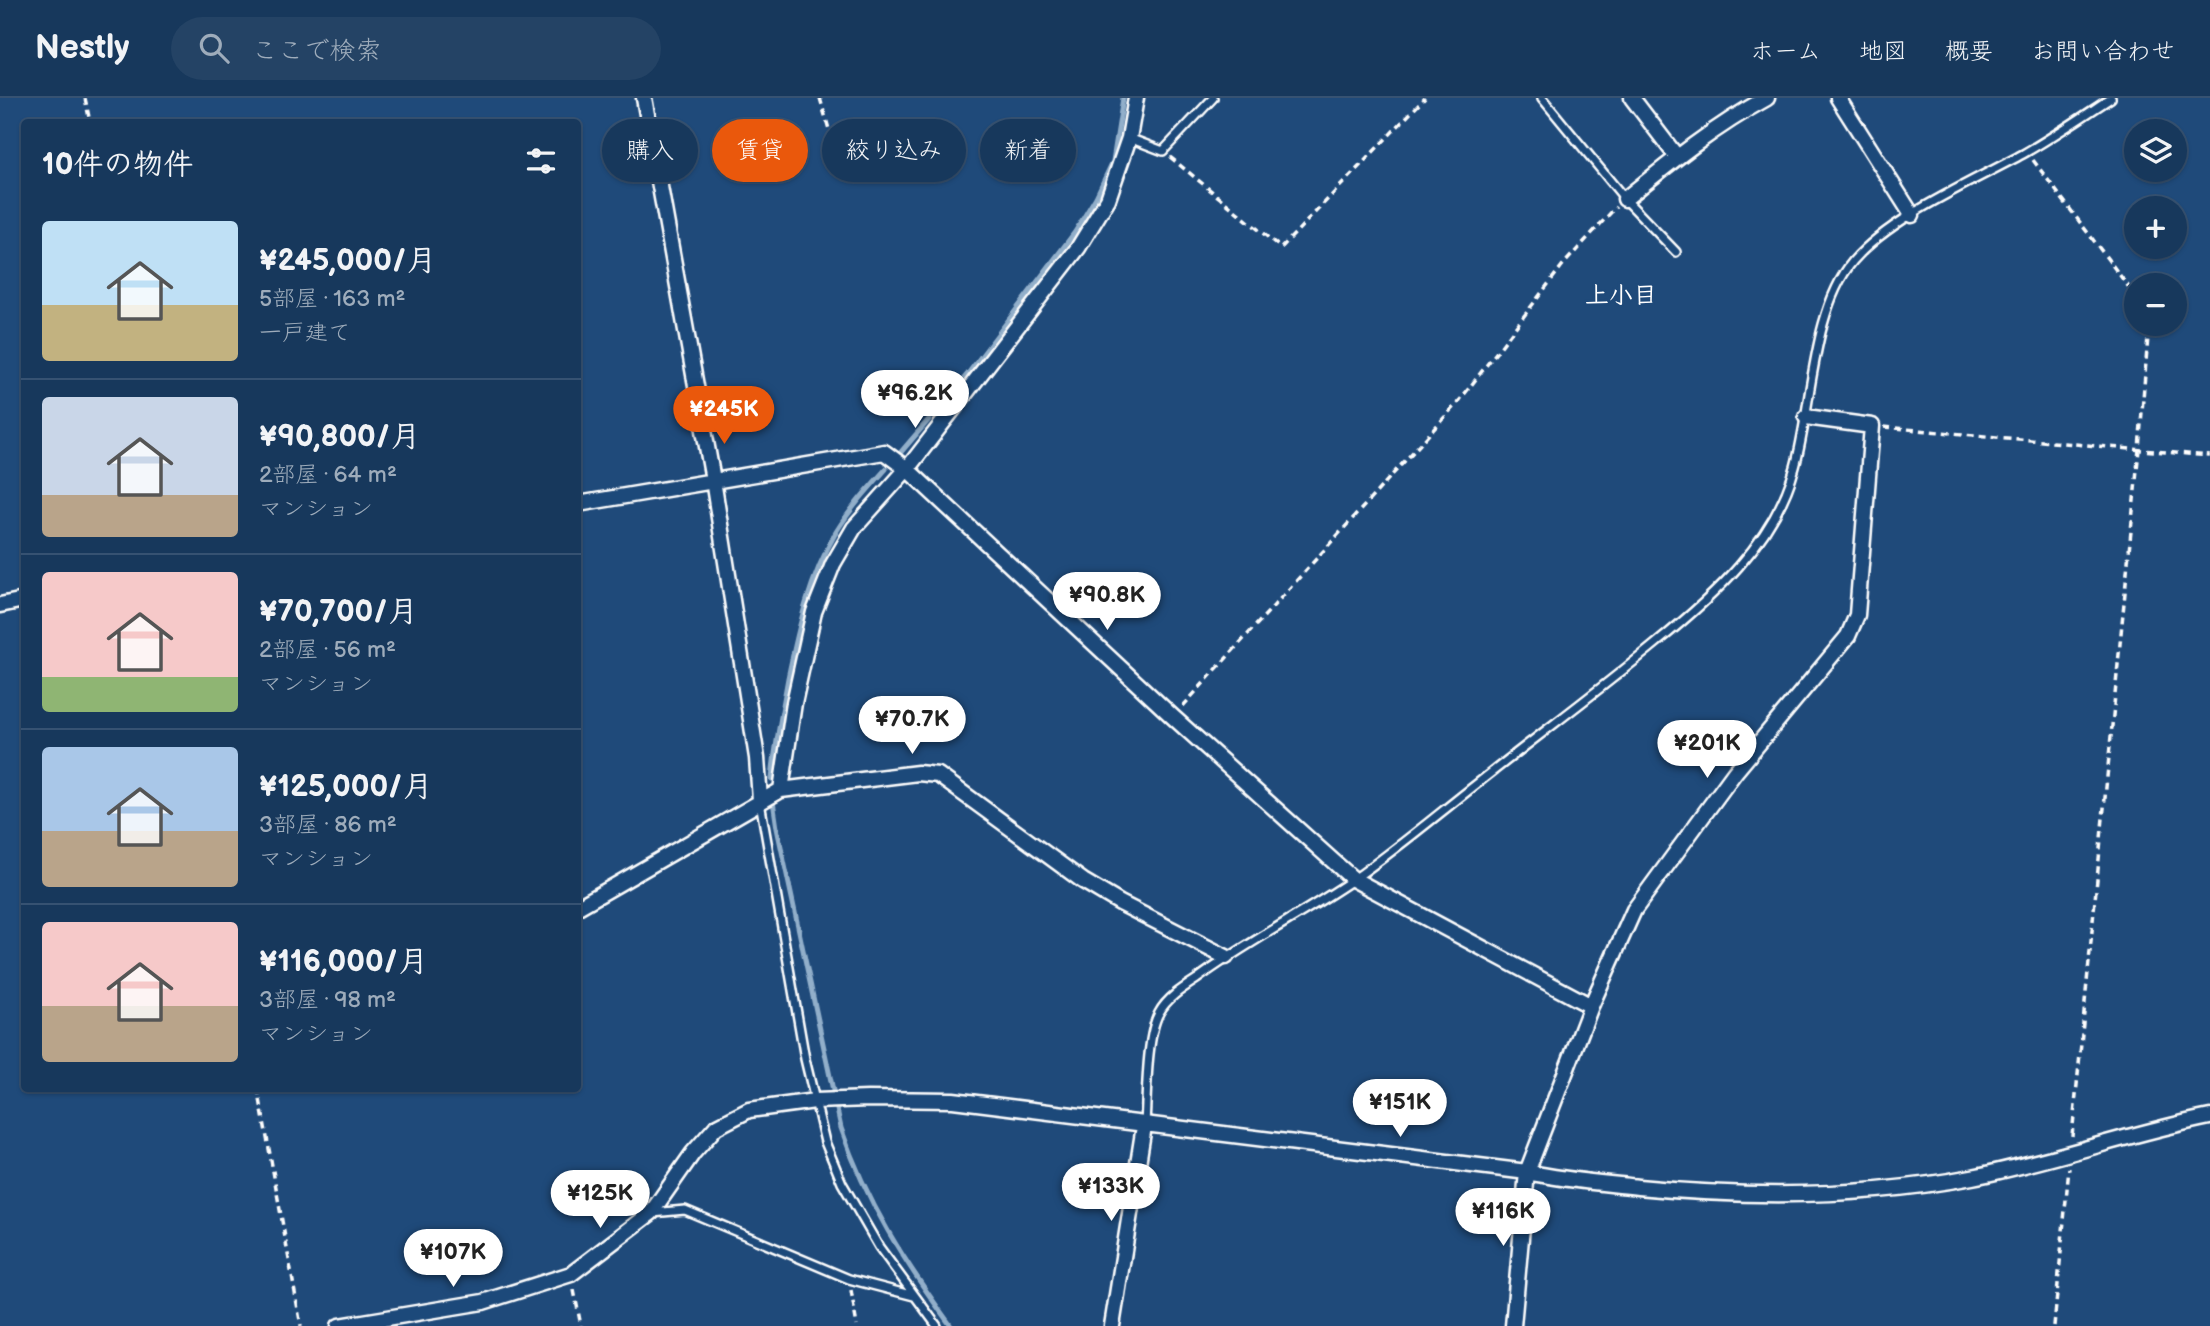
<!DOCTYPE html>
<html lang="ja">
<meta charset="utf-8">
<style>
:root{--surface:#17385c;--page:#244365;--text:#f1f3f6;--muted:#9eacbb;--line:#365272;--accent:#ea580c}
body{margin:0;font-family:"Balsamiq Sans","Klee One",sans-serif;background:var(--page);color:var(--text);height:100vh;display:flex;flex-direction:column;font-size:26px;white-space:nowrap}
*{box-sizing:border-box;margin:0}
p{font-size:23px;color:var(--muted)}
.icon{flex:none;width:38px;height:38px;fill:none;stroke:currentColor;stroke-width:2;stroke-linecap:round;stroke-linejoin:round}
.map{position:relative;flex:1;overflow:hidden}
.details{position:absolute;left:21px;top:21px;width:560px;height:973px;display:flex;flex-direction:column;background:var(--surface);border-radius:7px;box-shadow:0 2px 5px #0004,0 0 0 2px var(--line)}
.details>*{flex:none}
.hud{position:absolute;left:602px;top:21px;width:665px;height:63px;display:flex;gap:14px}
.controls{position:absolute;left:2124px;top:21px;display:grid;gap:14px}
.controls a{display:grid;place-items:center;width:63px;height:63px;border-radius:50%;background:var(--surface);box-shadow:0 2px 5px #0004,0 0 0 2px var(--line);font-size:35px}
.price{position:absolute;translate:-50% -60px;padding:0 16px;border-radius:24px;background:#fff;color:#222;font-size:23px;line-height:46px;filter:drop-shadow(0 2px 4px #0008)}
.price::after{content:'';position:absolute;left:50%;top:42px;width:21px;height:16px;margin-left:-10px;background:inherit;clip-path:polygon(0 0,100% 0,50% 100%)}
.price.on{background:var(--accent);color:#fff}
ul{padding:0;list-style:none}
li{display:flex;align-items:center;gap:21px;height:175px;padding:0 21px}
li+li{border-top:2px solid var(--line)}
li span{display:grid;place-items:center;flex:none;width:196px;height:140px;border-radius:7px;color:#555}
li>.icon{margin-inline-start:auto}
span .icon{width:84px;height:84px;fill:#fffc;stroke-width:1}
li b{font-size:30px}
h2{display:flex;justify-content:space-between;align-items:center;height:84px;padding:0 21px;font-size:30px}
.tag{padding:0 24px;border-radius:32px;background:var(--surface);box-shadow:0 2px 5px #0004,0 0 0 2px var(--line);font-size:24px;line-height:63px}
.tag.on{background:var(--accent);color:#fff}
header{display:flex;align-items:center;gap:42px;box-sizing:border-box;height:98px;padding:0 35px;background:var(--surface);border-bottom:2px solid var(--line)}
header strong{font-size:33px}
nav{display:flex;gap:38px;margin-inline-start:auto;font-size:24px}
.search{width:490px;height:63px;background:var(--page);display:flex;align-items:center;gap:18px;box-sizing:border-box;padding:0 24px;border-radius:38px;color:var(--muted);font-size:26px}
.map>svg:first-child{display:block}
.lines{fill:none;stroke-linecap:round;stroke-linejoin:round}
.stream{stroke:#92afca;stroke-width:5}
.lane-casing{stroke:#fff;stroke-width:12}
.street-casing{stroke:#fff;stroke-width:19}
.path{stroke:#fff;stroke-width:3.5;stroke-dasharray:7 5;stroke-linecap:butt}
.lane{stroke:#1f4a7a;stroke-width:7}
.street{stroke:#1f4a7a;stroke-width:14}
.labels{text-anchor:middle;stroke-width:5;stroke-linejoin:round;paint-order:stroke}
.quarter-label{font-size:24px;font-weight:bold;fill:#fff;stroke:#1f4a7a}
</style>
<header>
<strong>Nestly</strong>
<div class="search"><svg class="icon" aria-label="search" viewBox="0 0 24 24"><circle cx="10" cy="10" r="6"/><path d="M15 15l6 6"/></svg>ここで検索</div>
<nav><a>ホーム</a><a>地図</a><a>概要</a><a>お問い合わせ</a></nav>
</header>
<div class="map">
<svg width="2210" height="1228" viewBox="0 0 2210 1228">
<rect width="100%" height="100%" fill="#1f4a7a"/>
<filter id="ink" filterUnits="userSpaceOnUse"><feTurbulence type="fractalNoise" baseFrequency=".0143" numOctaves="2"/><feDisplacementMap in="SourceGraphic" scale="14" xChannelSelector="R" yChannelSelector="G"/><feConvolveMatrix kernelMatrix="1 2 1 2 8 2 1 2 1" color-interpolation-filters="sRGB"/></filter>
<g filter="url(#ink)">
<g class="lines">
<path class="stream" d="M901,354l66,-77 108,-143 21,-35 17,-36 10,-63
M772,681c3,-34 10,-67 16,-101 11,-53 21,-98 48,-146 14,-23 32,-43 50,-63
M773,703l4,27 64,300c26,76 63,133 110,198"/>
<defs>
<path id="lane" d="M1542,0l83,101 51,53
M1129,40l34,13 50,-53
M760,704l45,257 20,83 17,41 37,64 58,79
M1145,1026c2,-29 1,-87 14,-111 8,-15 24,-25 38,-34 50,-37 106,-65 157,-100 43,-30 83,-64 124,-96 58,-46 118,-90 176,-138 58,-47 121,-103 141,-178 17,-61 17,-157 58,-206 38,-44 119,-79 170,-107 30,-17 59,-37 88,-56
M652,1115l33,-3 164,69 65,17"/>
<path id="street" d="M644,0l69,382 44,278 3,42
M1632,0l45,59
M1838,0l74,117
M1625,101c47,-38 89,-72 142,-101
M578,406l306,-52 23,17 266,248 180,162 238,127
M0,507l24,-5
M781,692l13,-87 20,-91 19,-48 21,-36 53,-59 171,-221 30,-49 21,-61 7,-40
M578,809l203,-117 137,-17 20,2 145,106 37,22 106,54
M339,1228l144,-24 88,-28 80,-61 42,-60 23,-26 33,-17 66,-9 53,-2 85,1 574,72c37,8 74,11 111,15 112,11 224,11 334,-10 81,-16 158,-44 238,-60
M1112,1228l32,-200
M1513,1228l14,-154 64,-166 43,-96 101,-138 113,-136 9,-21 15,-189 -66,-9"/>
</defs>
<use href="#lane" class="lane-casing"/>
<use href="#street" class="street-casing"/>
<path class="path" d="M85,0l5,24
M820,0l21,73
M1170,59l111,91 144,-150
M2033,62l104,138
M1884,329l326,29
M1183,608l277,-306 102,-134 54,-59
M258,990l43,238
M2072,1038l67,-687 10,-125
M574,1192l7,36
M851,1192l6,36
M2054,1228l15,-158"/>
<use href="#lane" class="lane"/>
<use href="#street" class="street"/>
</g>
</g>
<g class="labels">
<g class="quarter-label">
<text x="1621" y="205">上小目</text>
</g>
</g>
</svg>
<div class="controls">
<a><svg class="icon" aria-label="layers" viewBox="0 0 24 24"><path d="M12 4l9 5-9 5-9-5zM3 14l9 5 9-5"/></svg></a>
<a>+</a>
<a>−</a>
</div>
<b class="price" style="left:915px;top:332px">¥96.2K</b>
<b class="price on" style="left:724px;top:348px">¥245K</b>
<b class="price" style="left:1107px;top:534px">¥90.8K</b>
<b class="price" style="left:912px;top:658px">¥70.7K</b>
<b class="price" style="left:1707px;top:682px">¥201K</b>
<b class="price" style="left:1400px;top:1041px">¥151K</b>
<b class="price" style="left:1111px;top:1125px">¥133K</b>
<b class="price" style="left:600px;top:1132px">¥125K</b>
<b class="price" style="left:1503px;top:1150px">¥116K</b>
<b class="price" style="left:453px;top:1191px">¥107K</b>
<div class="hud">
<a class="tag">購入</a>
<a class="tag on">賃貸</a>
<a class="tag">絞り込み</a>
<a class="tag">新着</a>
</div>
<section class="details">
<h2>10件の物件<svg class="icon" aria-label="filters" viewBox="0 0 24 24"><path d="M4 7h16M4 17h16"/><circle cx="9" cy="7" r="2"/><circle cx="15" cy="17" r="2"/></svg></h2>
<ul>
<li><span style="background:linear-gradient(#bfe0f5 60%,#c2b280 0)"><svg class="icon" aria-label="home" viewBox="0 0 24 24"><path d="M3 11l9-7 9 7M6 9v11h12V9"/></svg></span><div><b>¥245,000/月</b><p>5部屋 · 163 m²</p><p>一戸建て</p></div></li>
<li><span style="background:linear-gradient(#c9d6e8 70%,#b9a48a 0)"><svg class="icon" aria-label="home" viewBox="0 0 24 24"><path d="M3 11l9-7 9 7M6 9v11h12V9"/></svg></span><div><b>¥90,800/月</b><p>2部屋 · 64 m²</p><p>マンション</p></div></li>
<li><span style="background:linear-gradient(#f6c9c9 75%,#8fb573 0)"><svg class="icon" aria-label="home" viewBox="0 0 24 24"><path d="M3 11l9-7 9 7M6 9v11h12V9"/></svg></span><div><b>¥70,700/月</b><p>2部屋 · 56 m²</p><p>マンション</p></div></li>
<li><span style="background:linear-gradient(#a9c7e8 60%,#b9a48a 0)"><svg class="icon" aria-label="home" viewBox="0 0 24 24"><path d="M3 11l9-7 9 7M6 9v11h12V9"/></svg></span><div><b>¥125,000/月</b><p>3部屋 · 86 m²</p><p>マンション</p></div></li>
<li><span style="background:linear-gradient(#f6c9c9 60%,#b9a48a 0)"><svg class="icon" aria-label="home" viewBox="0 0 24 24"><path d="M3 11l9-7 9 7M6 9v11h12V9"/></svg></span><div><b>¥116,000/月</b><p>3部屋 · 98 m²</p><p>マンション</p></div></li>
</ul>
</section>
</div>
